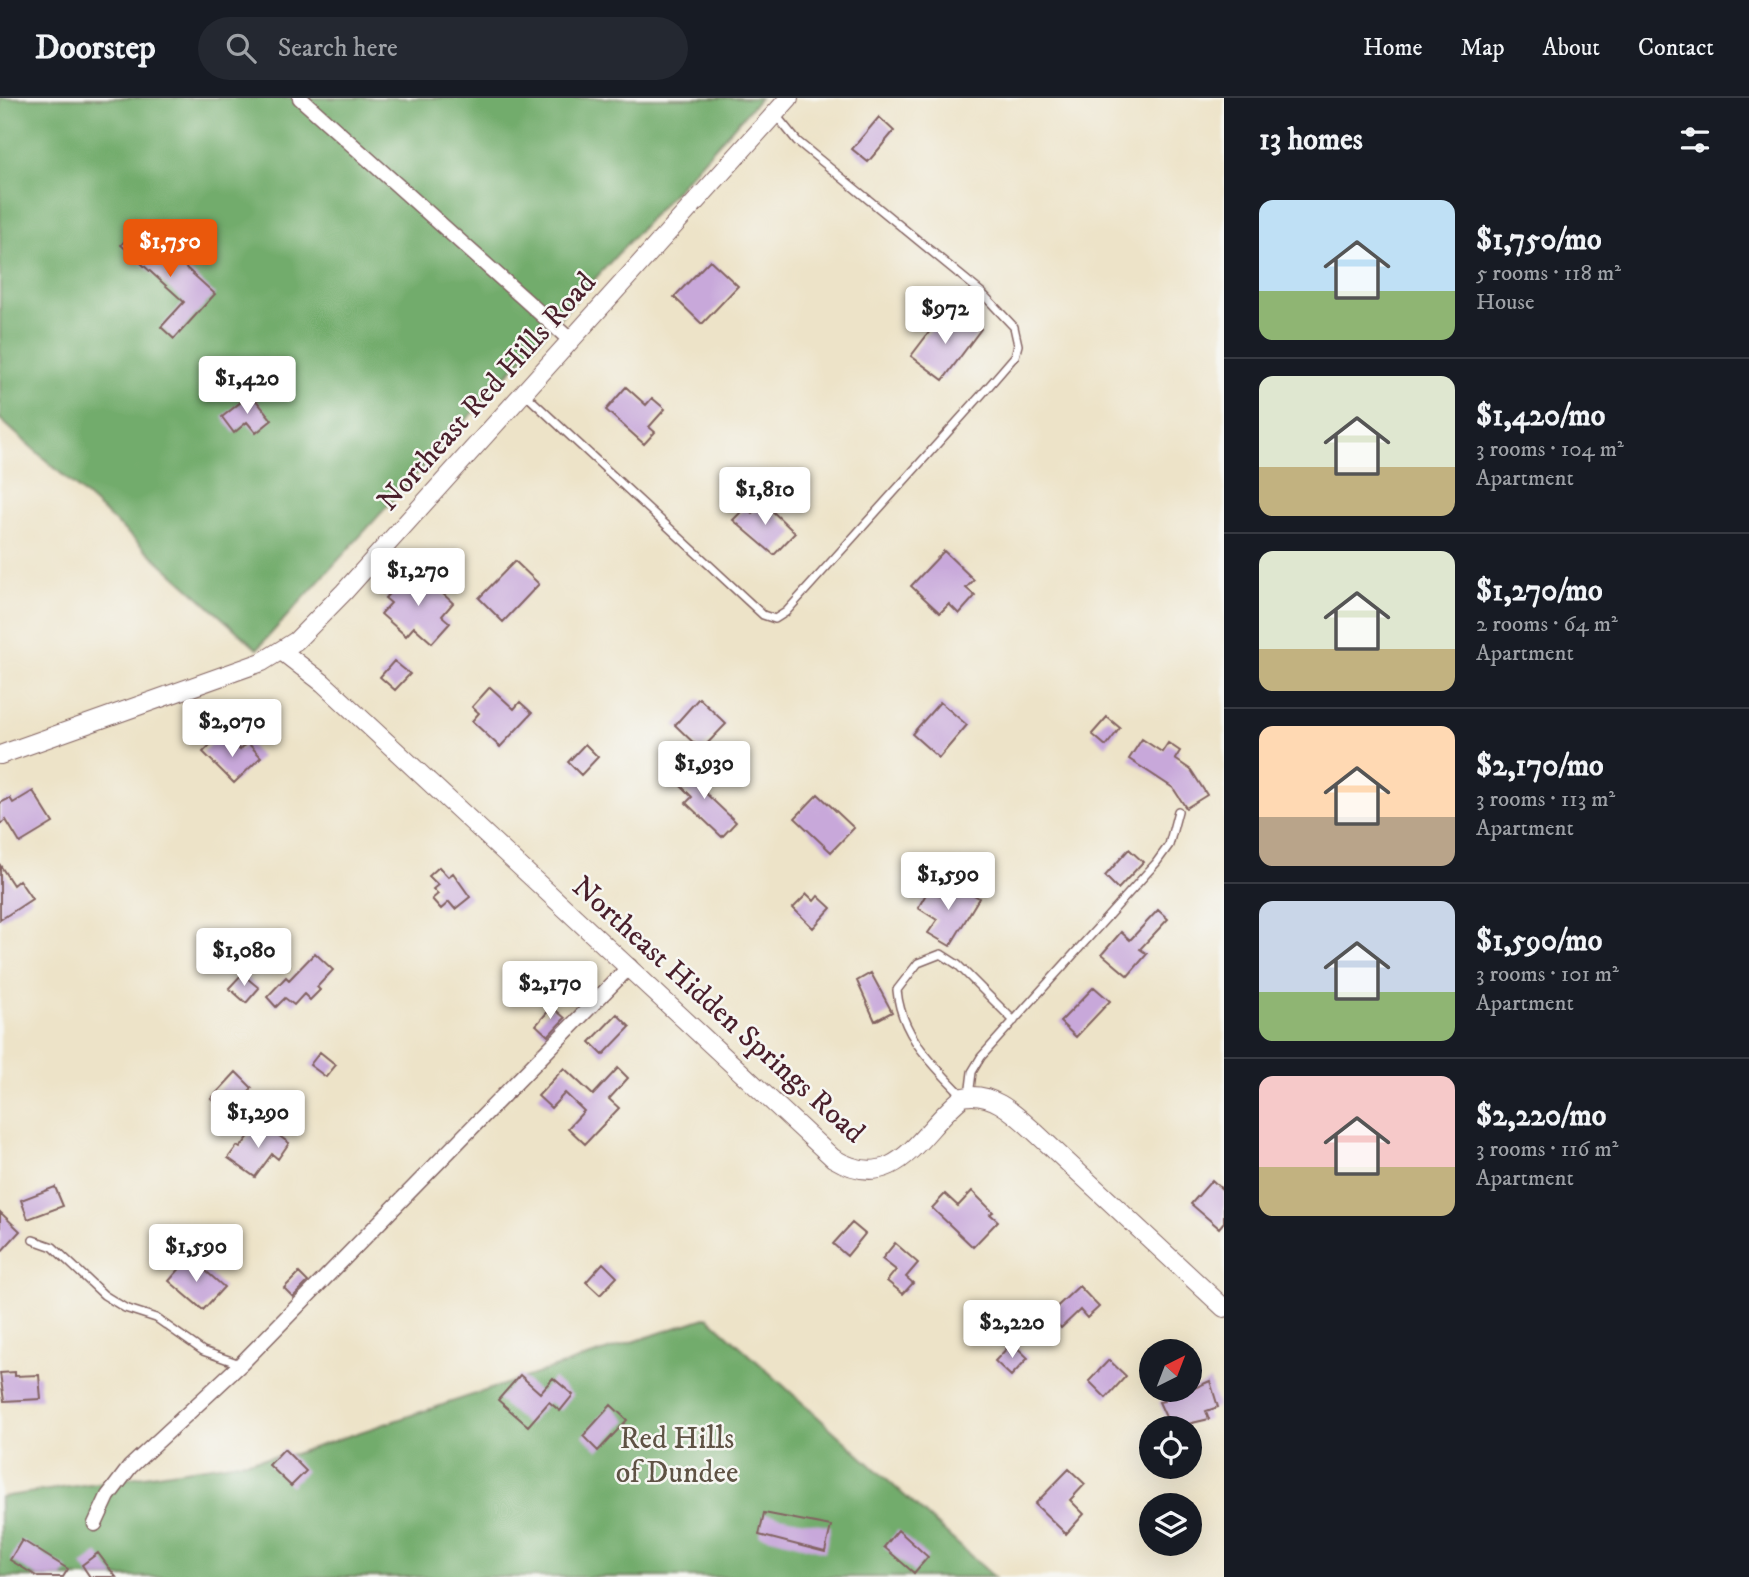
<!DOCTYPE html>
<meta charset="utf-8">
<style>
:root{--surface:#171b24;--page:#242831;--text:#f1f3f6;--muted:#9ea1a6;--line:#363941;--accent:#ea580c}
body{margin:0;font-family:"IM FELL DW Pica",serif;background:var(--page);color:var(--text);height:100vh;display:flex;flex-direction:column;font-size:26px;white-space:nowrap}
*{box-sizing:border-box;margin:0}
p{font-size:23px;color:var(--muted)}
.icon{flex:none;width:38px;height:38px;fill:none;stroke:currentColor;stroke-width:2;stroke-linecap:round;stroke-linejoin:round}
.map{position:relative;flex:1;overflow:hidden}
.drawer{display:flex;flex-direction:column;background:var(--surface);width:525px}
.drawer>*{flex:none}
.needle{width:46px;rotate:42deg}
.controls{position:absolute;left:1139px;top:1241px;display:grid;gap:14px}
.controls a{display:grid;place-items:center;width:63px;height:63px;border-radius:50%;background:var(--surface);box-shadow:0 7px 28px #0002;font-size:35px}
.price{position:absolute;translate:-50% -60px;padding:0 16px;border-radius:7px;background:#fff;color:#222;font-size:23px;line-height:46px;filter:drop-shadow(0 2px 4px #0008)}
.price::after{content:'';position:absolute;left:50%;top:42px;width:21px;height:16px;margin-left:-10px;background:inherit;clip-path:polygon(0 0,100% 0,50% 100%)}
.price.current{background:var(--accent);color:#fff}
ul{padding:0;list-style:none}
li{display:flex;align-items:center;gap:21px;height:175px;padding:0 35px}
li+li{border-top:2px solid var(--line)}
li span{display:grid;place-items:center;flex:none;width:196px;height:140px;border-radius:14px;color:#555}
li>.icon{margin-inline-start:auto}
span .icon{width:84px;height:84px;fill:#fffc;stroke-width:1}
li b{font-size:30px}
h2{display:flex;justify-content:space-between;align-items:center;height:84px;padding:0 35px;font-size:30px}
header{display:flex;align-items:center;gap:42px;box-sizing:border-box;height:98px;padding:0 35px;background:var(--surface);border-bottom:2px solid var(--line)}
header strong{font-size:33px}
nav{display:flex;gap:38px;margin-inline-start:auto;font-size:24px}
.search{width:490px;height:63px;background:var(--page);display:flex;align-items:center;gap:18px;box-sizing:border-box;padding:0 24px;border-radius:38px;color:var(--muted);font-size:26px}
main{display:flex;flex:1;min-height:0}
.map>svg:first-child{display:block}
.forest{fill:#72ac6c;stroke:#5e664c;stroke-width:2}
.building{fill:#c8a8da}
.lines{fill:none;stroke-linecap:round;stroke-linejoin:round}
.service-casing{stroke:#836462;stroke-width:10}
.minor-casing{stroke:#836462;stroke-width:17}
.tertiary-casing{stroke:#836462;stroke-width:20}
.service{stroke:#fff;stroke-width:7}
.minor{stroke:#fff;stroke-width:14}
.tertiary{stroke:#fff;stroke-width:18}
.labels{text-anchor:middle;stroke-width:5;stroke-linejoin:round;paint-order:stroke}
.street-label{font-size:30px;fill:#4a1f2b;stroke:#f6f6f2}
.park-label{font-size:30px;fill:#5e5244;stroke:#f6f6f2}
</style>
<header>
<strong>Doorstep</strong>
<div class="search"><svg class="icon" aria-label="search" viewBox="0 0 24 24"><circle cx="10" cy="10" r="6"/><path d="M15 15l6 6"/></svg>Search here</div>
<nav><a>Home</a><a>Map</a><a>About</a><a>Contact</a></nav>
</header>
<main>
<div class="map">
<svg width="1224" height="1479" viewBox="0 0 1224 1479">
<rect width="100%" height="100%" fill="#f6f6f2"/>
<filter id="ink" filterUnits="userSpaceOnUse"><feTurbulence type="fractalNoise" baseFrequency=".0143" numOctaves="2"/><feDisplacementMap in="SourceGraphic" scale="14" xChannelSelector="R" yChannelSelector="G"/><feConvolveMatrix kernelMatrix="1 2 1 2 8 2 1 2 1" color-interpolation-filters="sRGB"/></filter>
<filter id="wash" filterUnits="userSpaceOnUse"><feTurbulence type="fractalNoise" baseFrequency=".00686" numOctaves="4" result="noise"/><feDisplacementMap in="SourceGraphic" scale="28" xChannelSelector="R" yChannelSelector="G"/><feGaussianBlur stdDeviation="1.57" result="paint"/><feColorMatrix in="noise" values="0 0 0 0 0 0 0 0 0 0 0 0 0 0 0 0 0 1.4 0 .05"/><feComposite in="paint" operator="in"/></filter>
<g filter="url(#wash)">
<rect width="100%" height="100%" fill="#ede3c8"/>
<path class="forest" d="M0,0h760l-503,551 -257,-230z
M708,1219l286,260h-994v-80l294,-43z"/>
<g id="blocks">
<path class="building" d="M879,19l15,14 -26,31 -16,-13z
M139,127l76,69 -41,45 -13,-12 23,-25 -63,-57z
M710,162l28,26 -36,38 -28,-27z
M965,219l16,12 -38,51 -32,-24 29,-38 15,12z
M626,289l20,18 6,-7 13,11 -16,18 6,5 -11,12 -38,-34z
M251,296l21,26 -16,13 -9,-11 -13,11 -12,-16z
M763,404l32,31 -21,22 -41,-35 13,-13 6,6z
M944,453l30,29 -8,8 9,8 -16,18 -10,-10 -9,9 -29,-27z
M515,463l24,23 -36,38 -24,-24z
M420,475l33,30 -11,13 8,7 -18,20 -18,-16 -8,9 -25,-22 10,-11 -6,-5 22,-24 6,6z
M394,563l16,13 -15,16 -15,-13z
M490,589l24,22 6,-7 12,11 -32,34 -28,-26 7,-8 -7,-6z
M699,600l27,26 -25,26 -26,-25z
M940,604l27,23 -28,33 -27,-24z
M1107,619l13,11 -14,18 -14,-12z
M218,639l12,12 5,-4 5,5 7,-8 14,15 -27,26 -31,-31z
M1142,641l20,13 6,-9 12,8 -5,8 16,11 16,25 -21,13 -13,-20 -44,-29z
M585,646l13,13 -17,18 -13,-13z
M689,665l15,15 -7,7 39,37 -14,15 -36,-34 6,-6 -19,-19z
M33,693l20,32 -33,20 -14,-23 -6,4v-21l10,-5 3,5z
M818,696l36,34 -23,24 -36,-34z
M1129,751l14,13 -25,27 -13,-13z
M0,767l13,20 6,-5 13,19 -32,21z
M439,769l9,10 5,-4 17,24 -15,12 -6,-7 -8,7 -9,-10 6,-5 -5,-5 5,-4 -9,-9z
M956,786l23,14 -29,48 -22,-13 9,-13 -19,-12 11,-19 18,10z
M807,796l7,7 4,-5 13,12 -18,20 -20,-20z
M1158,812l10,9 -28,30 7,5 -19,22 -26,-22 19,-22 9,8z
M315,855l18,17 -16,17 3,3 -10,10 -6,-6 -10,11 -9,-7 -9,9 -9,-10 19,-20 3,3z
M871,875l21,39 -17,9 -18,-40z
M242,876l17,14 -13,15 -17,-15z
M1094,889l16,14 -34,36 -16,-15z
M552,909l13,11 -17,18 -12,-11z
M617,916l13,13 -27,28 -13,-13z
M320,954l16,13 -10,12 -16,-12z
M564,970l29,27 25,-27 10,10 -19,21 10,9 -34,36 -17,-16 16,-17 -19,-18 -14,15 -13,-12z
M236,974l16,16 -24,26 -17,-15z
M260,1024l29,21 -11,16 -6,-5 -17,23 -27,-19 9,-12 3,2z
M1212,1082l12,11v31l-5,6 -28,-24z
M55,1089l8,19 -35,13 -7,-19z
M972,1093l21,21 -3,2 8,7 -25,26 -41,-39 13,-14 13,12z
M0,1114l20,19 -20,22z
M852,1125l13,11 -18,22 -14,-12z
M895,1145l23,20 -12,14 7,6 -10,11 -16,-13 9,-11 -14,-11z
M190,1159l34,30 -21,23 -34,-29z
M603,1165l14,14 -17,18 -14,-13z
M299,1175l9,9 -15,15 -9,-9z
M1079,1188l20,21 -12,11 -7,-8 -19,18 -13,-13z
M1012,1245l16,15 -17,18 -16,-15z
M1109,1262l17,16 -20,22 -17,-17z
M15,1274v4l24,-1 2,24 -37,2 -4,-28z
M520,1277l20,18 13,-15 20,17 -13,16 -11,-9 -21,24 -30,-26z
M1210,1283l8,26 -12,4 3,8 -38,9 -12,-26 5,-1 -4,-11h30z
M611,1307l16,15 -29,31 -15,-15z
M284,1351l22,22 -15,15 -22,-21z
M1069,1371l16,15 -15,16 14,14 -18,20 -31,-30z
M764,1415l67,13 -6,26 -66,-17z
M898,1432l30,27 -14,16 -30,-26z
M22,1442l46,29 -5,8h-25l-28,-17z
M98,1455l18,24h-26l-8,-12z"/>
</g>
</g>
<g filter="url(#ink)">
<use href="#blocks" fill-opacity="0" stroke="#836462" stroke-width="2"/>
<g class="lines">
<defs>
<path id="service" d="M525,296l238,221 12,4 11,-7 197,-219 32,-37 3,-11 -4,-18 -33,-35 -184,-151 -22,-27
M963,998c-30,-32 -62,-60 -66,-106l21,-27 23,-9 17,11 56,56
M969,998l3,-24 9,-15 175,-194 13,-18 9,-34
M33,1142l20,7 51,48 21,13 31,10 47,33 37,13"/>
<path id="minor" d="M300,0l269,241
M95,1426l13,-28 22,-29 111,-103 389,-398"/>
<path id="tertiary" d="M283,554l40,31 510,475c65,39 86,-27 130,-61 29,-6 52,17 72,35l189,176
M0,657l262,-93 34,-21 48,-49 445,-494"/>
</defs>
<use href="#service" class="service-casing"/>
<use href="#minor" class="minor-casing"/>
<use href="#tertiary" class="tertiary-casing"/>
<use href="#service" class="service"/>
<use href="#minor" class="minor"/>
<use href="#tertiary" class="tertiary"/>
</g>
</g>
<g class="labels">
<g class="street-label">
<text transform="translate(486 293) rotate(-48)" y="10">Northeast Red Hills Road</text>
<text transform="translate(719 911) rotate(42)" y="10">Northeast Hidden Springs Road</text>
</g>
<g class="park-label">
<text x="677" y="1350">Red Hills<tspan x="677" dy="34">of Dundee</tspan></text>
</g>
</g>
</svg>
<div class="controls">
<a><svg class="needle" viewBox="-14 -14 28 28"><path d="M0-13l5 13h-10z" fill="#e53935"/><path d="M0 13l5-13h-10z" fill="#9ea1a6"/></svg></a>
<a><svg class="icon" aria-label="locate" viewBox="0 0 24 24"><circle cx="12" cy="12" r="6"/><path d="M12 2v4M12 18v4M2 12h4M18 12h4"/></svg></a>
<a><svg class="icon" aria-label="layers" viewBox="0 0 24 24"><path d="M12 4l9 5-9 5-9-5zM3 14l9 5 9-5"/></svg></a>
</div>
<b class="price current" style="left:170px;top:181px">$1,750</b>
<b class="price" style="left:945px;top:248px">$972</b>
<b class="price" style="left:247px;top:318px">$1,420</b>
<b class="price" style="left:765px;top:429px">$1,810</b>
<b class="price" style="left:418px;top:510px">$1,270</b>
<b class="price" style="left:232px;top:661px">$2,070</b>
<b class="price" style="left:704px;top:703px">$1,930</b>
<b class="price" style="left:948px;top:814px">$1,590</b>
<b class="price" style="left:244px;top:890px">$1,080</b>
<b class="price" style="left:550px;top:923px">$2,170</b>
<b class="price" style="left:258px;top:1052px">$1,290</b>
<b class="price" style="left:196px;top:1186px">$1,590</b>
<b class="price" style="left:1012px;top:1262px">$2,220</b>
</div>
<section class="drawer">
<h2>13 homes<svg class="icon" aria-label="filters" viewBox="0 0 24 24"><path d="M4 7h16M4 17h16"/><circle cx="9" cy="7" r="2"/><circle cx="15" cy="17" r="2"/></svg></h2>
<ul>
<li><span style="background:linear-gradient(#bfe0f5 65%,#8fb573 0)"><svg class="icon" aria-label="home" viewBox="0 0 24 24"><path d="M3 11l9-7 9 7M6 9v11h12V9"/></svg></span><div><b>$1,750/mo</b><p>5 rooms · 118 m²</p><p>House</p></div></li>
<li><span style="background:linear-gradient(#dfe7d0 65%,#c2b280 0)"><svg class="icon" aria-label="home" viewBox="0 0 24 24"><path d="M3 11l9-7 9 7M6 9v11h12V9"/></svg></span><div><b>$1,420/mo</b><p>3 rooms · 104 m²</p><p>Apartment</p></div></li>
<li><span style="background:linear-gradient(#dfe7d0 70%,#c2b280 0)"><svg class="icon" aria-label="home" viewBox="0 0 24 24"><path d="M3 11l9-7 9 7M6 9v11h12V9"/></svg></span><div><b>$1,270/mo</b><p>2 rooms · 64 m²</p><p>Apartment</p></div></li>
<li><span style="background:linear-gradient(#ffd9b3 65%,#b9a48a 0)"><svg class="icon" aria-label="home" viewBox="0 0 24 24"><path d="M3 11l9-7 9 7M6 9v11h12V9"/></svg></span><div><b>$2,170/mo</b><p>3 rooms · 113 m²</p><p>Apartment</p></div></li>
<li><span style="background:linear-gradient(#c9d6e8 65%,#8fb573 0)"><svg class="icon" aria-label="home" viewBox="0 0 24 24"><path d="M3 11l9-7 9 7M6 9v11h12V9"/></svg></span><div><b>$1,590/mo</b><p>3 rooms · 101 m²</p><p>Apartment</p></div></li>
<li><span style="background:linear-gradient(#f6c9c9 65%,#c2b280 0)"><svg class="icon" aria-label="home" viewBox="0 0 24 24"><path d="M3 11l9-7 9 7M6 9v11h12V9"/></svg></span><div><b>$2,220/mo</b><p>3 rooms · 116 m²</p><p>Apartment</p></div></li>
</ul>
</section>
</main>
